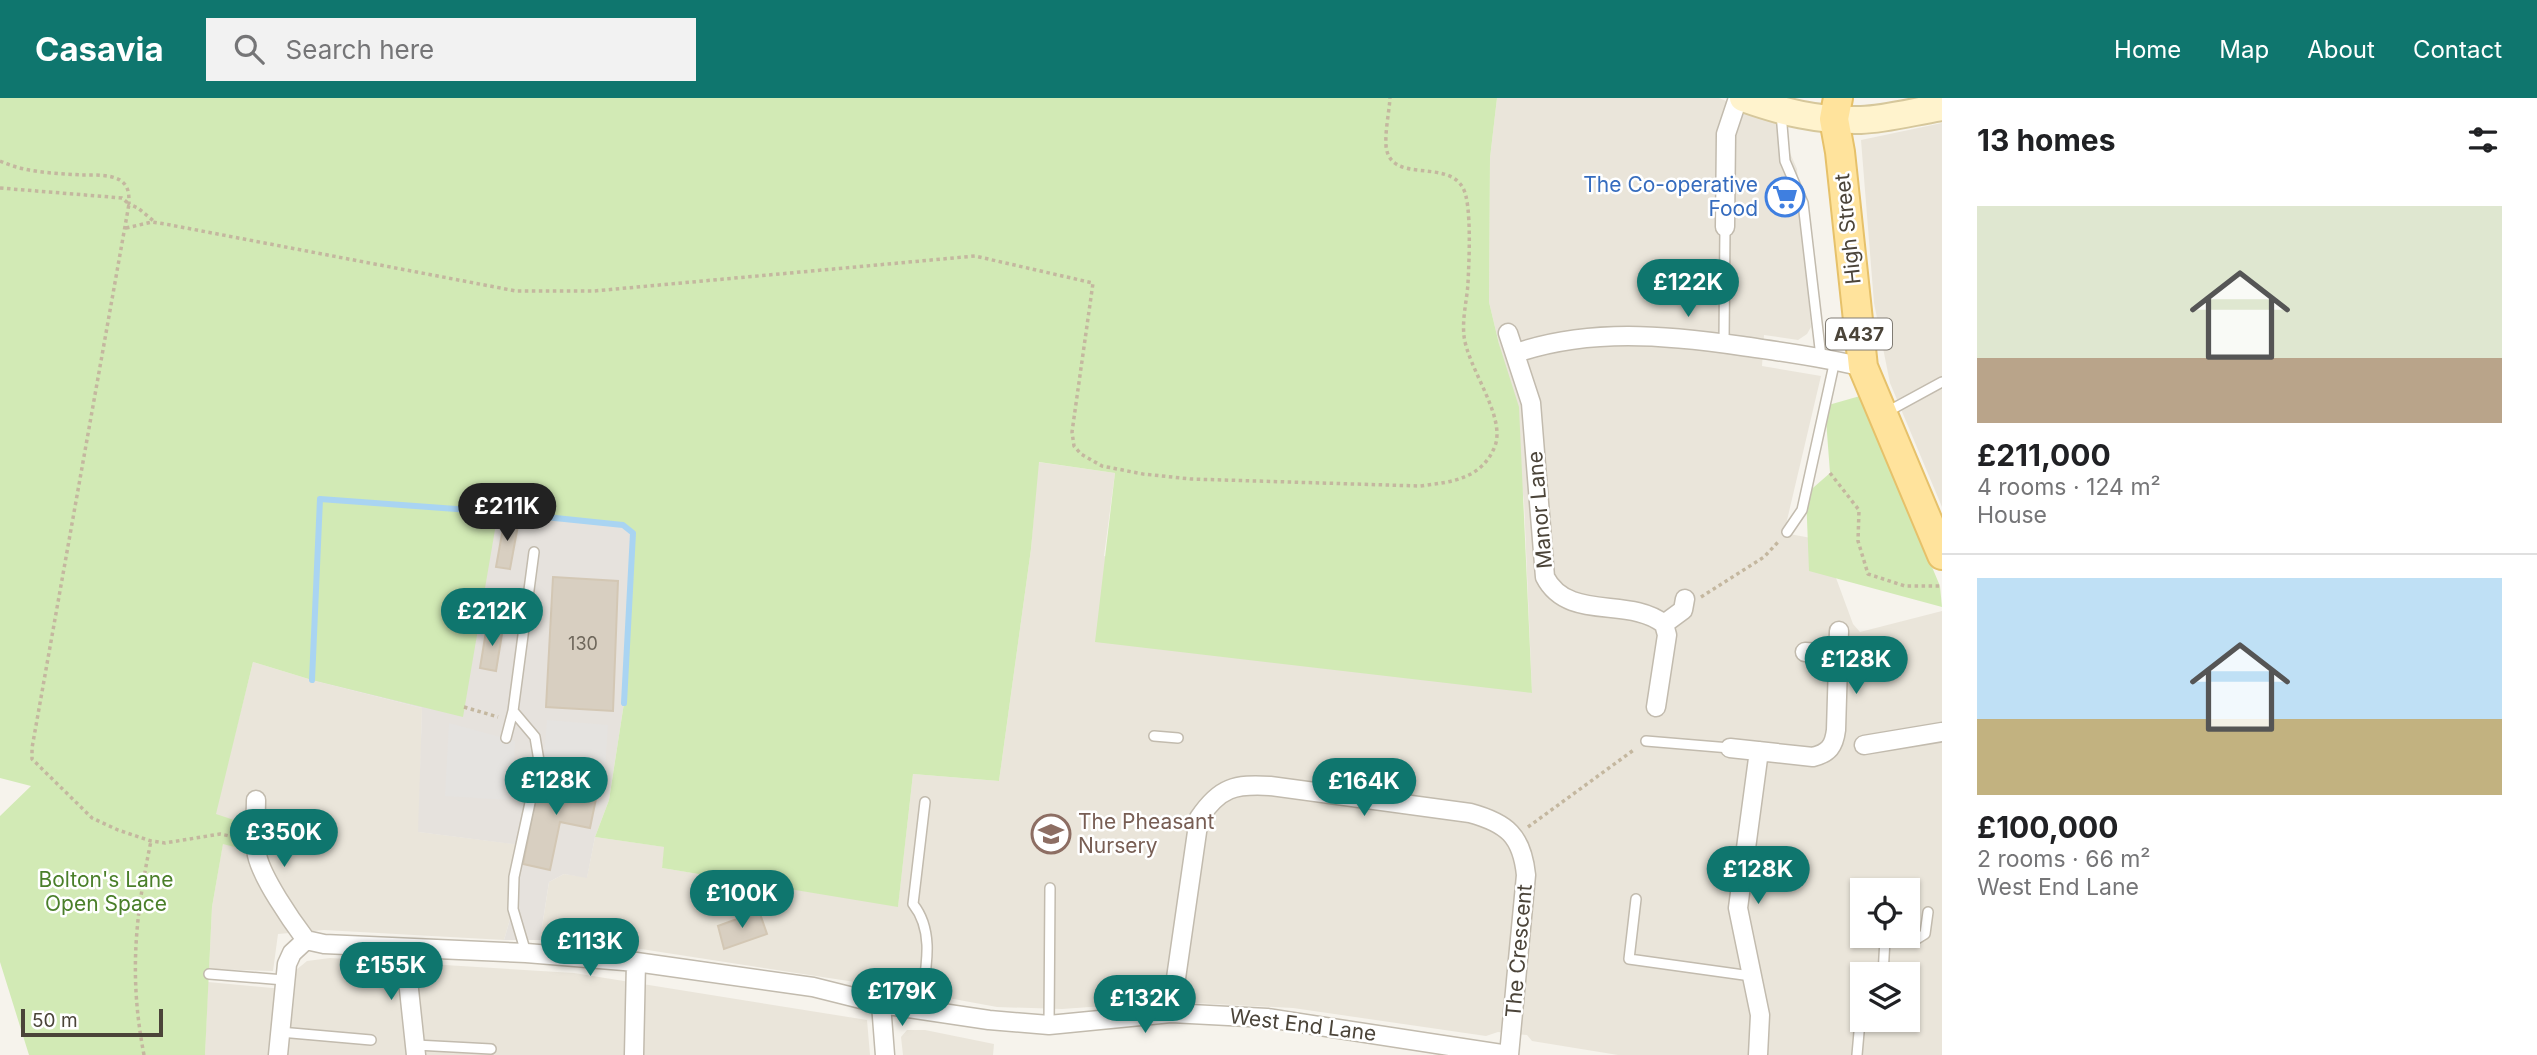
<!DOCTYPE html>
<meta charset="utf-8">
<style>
:root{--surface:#fff;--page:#f2f2f2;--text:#202124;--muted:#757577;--line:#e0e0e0;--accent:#0f766e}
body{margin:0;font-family:Inter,sans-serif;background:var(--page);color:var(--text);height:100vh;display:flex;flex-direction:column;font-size:26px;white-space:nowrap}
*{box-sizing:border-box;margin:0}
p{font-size:23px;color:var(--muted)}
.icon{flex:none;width:38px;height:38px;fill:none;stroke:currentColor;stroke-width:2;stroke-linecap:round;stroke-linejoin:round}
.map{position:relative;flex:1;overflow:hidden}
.sheet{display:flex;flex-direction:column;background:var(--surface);width:595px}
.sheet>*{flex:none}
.buttons{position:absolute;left:1850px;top:780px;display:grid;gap:14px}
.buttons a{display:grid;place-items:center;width:70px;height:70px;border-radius:0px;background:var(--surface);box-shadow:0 2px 5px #0004;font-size:35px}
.scale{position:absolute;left:21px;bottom:18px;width:142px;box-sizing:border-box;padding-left:7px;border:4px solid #4b4439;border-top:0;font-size:19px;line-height:24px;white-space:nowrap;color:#4b4439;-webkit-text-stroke:5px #fff;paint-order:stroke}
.price{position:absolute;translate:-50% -60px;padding:0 16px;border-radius:24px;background:var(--accent);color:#fff;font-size:23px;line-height:46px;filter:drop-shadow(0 2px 4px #0008)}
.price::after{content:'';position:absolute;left:50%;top:42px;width:21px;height:16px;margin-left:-10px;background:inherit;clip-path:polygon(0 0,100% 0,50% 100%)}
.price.on{background:#222;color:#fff}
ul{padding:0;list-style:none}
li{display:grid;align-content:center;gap:14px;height:371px;padding:0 35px}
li+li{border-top:2px solid var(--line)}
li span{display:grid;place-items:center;height:217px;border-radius:0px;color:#555}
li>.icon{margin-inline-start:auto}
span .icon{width:126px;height:126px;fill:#fffc;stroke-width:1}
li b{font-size:30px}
h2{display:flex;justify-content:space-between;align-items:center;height:84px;padding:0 35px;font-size:30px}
header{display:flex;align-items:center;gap:42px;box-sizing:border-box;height:98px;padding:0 35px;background:var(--accent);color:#fff}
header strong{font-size:33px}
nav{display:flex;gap:38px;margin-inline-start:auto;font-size:24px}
.search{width:490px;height:63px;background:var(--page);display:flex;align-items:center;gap:18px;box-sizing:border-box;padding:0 24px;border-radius:0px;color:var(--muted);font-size:26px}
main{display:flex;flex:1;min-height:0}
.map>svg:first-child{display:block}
.residential{fill:#eae5da;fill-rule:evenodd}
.industrial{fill:#e6e2dd}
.green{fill:#d2eab5}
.parking{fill:#e5e3e0}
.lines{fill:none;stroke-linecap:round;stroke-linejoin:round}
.stream{stroke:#a9d4f2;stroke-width:6}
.building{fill:#d8cfc1;stroke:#d3c7b4;stroke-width:2}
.lane-casing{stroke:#c2bbae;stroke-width:12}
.street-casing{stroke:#c2bbae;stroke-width:21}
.secondary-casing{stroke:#d6c79b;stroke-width:30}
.primary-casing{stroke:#e6c16a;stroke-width:32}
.path{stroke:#c4b79f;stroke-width:3.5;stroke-dasharray:3.5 3.5;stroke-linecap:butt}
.lane{stroke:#fff;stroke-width:9}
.street{stroke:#fff;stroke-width:18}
.secondary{stroke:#fff3cd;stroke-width:26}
.primary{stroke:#ffe39c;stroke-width:28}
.labels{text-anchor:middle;stroke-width:5;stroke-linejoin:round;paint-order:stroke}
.number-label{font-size:18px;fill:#6e675b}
.shield{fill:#fff;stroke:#817c74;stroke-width:2}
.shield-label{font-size:19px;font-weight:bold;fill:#4b4439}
.shop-label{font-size:21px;fill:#366cbe;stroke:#fff;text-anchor:end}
.street-label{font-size:21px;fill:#4b4439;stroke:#fff}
.education-label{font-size:21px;fill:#785e54;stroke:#fff;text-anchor:start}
.park-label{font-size:21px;fill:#4a7f2a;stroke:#fff}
</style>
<header>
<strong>Casavia</strong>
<div class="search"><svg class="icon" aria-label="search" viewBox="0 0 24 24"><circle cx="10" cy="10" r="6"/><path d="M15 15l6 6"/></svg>Search here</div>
<nav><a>Home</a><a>Map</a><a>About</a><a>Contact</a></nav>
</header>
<main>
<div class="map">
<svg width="1942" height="957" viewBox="0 0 1942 957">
<rect width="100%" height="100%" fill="#f6f3ec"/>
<path class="residential" d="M1497,0h222l56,23 11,23 11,25 14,158 -4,7 -9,6 -34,-5 -2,31 59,10 -37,157 38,7 31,84 7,8 82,-21v444h-324l-86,-14 -5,-6 -29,-3 -12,4 -193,-28 -99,-5 -7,-6 -32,2 -9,4 -84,6 -65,-2 -103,-19 -292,-45 -9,4 -53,-7 9,-58 15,-8 23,3 8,-40 70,10 -3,21 236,38 15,-132 86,7 32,-232 7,-87 77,11 -11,83 428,137 -8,-192 -25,-157 -10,-42 1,-144zM1862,793h46v45h-46zM1862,877h46v45h-46z
M1942,25v384l-52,-124 -16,-80 -13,-163z
M253,564l59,18 110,28 -3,124 102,13 -8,64 -9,31 -180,-10 -46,4 -5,37 -64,-2 3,-62 11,-64 19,6 -27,-35z
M330,860l244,15 293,47 3,35h-665l3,-73 64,6 23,-1 1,-17 11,-9z
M907,932h18l69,14 -1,11h-90l-2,-18z"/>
<path class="industrial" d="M320,401l303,25 10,9 -9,170 -15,97 -14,37 -8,41 -23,-4 -15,8 -9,58h-36l9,-31 7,-64 -102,-13 4,-124 -110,-28z"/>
<path class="green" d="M0,0h1497l-7,60 -1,144 10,42 20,63 13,286 -437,-51 20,-169 -76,-11 -8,87 -32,232 -86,-7 -15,133 -236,-39 2,-21 -69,-10 14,-37 15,-97 9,-170 -10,-9 -125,-12 -35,205 -151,-37 -59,-18 -37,152 27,9 -1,26 -19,-5 -11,63 -7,148h-176l-29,-93v-146l31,-30 -31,-8z
M1860,298l80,190 2,21 -133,-36 -3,-77 24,-21 -5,-67z"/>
<path class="parking" d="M547,622l61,5 -4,59 -61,-13z
M449,625l66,18 -3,59 -67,-4z"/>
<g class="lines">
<path class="stream" d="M312,582l8,-181 177,13 126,13 10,8 -9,170"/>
</g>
<path class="building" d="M505,419l14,3 -9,49 -14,-2z
M553,479l65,4 -5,130 -67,-4z
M487,527l16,3 -7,43 -16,-3z
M540,679l58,12 -8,39 -30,-6 -10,48 -27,-6z
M759,813l8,23 -43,15 -6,-23z"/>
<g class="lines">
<defs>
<path id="lane" d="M1781,15l4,48 18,42 18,154
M1724,245l1,-116
M1885,315l57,-31
M1787,434l15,-22 33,-150
M1154,638l24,2
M506,640l7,-27
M1646,643l84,7
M1636,801l-7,60 122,17
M526,855l-13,-44 1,-32 25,-116 -4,-24 -22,-26 21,-159
M209,876l75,6
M1883,877l2,-36 27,3 13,-8 3,-22
M920,913c4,-36 17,-77 -7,-107l12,-102
M1049,927l1,-137
M280,934l91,8
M416,947l75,4
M1857,957l5,-57"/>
<path id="street" d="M1725,129l1,-93 12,-36
M1508,235l23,70 14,174c23,45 84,19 119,47l3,11 -11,72
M1516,255c74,-25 150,-18 226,-7 41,6 81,11 121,21
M1664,526l19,-14 2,-11
M1805,554l33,2
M1864,647l78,-13
M1730,650l83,9c16,-4 21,-11 23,-27l3,-99
M256,702c0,18 -3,37 1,55 5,23 34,65 49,85
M256,729l29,3
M306,842l18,4 202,9 110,9 177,25 68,17 108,16 60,5 122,-12 96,5 241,37
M406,851l2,31 8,75
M881,906l4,51
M1171,915l28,-195c21,-31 36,-34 71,-32l200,27c37,10 52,23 56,62l-17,180
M278,957l9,-91 5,-11 14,-13
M634,957l2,-93
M1758,957l2,-40 -22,-107 21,-157"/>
<path id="secondary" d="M1743,0c39,14 76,23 118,22 26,-1 55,-9 81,-13"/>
<path id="primary" d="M1838,0l-4,21 6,33 23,215 79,188"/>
</defs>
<use href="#lane" class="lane-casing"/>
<use href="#street" class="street-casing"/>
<use href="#secondary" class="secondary-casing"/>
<use href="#primary" class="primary-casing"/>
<path class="path" d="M0,63c26,12 54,12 81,14 12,0 28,-1 39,5 9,6 9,14 9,24l9,4 18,15
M0,90l122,10 7,6 -97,544v11l60,59 26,12 33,11 14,2 55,-9 19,4
M126,130l26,-6 13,2 351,67h78l381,-35 118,27 -21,149 2,14 7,8 21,12 41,8 48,5 229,7c32,-4 62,-7 75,-40 11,-30 -27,-77 -31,-110 -2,-18 3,-36 4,-53 1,-21 4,-79 -5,-95 -16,-30 -73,-3 -77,-42 -1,-15 3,-33 4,-48
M1830,375l29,37 -1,31 10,33 37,12h37
M1701,499l63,-40 16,-17
M464,609l34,10
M1528,729l107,-78
M144,957c-15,-78 -9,-137 7,-214"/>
<use href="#lane" class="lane"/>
<use href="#street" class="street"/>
<use href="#secondary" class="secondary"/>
<use href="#primary" class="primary"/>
</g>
<defs>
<symbol id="supermarket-ring" viewBox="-11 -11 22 22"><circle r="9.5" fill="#fff" stroke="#3f7fe0" stroke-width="1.5"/><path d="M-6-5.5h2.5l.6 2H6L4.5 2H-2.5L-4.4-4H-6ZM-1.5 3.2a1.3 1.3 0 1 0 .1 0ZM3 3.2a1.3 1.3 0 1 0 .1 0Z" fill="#3f7fe0"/></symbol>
<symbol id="school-ring" viewBox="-11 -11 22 22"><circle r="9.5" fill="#fff" stroke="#8d6e63" stroke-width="1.5"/><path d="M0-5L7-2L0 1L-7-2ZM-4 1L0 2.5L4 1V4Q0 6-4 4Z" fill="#8d6e63"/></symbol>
</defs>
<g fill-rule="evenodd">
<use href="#supermarket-ring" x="1763" y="77" width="44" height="44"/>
<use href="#school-ring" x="1029" y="714" width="44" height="44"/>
</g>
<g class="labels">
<g class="number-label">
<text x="583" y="552">130</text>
</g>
<rect class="shield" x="1826" y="220.5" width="66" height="31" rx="5"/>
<g class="shield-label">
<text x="1859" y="243">A437</text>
</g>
<g class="shop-label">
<text x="1758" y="94">The Co-operative<tspan x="1758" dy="24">Food</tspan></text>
</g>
<g class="street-label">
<text transform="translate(1848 131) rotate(-96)" y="7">High Street</text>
<text transform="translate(1540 412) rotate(-95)" y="7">Manor Lane</text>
<text transform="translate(1519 853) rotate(-85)" y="7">The Crescent</text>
<text transform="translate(1303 927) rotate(7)" y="7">West End Lane</text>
</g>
<g class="education-label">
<text x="1078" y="731">The Pheasant<tspan x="1078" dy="24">Nursery</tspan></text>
</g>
<g class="park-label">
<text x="106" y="789">Bolton's Lane<tspan x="106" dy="24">Open Space</tspan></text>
</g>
</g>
</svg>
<div class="buttons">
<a><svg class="icon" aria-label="locate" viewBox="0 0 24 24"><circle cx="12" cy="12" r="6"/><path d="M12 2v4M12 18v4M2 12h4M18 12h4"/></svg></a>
<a><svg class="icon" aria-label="layers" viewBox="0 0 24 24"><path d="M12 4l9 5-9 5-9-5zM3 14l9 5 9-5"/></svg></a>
</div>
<div class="scale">50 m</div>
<b class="price" style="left:1688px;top:221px">£122K</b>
<b class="price on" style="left:507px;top:445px">£211K</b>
<b class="price" style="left:492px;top:550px">£212K</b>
<b class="price" style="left:1856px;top:598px">£128K</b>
<b class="price" style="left:556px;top:719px">£128K</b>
<b class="price" style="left:1364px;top:720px">£164K</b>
<b class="price" style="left:284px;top:771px">£350K</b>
<b class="price" style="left:1758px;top:808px">£128K</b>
<b class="price" style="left:742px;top:832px">£100K</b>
<b class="price" style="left:590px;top:880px">£113K</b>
<b class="price" style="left:391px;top:904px">£155K</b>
<b class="price" style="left:902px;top:930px">£179K</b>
<b class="price" style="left:1145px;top:937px">£132K</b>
</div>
<section class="sheet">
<h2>13 homes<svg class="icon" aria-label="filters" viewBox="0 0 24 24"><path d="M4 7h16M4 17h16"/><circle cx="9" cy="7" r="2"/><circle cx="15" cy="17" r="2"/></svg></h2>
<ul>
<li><span style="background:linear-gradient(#dfe7d0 70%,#b9a48a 0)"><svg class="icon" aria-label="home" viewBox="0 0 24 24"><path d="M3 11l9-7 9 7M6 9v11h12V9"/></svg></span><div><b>£211,000</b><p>4 rooms · 124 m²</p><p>House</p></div></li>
<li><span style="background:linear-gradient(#bfe0f5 65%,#c2b280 0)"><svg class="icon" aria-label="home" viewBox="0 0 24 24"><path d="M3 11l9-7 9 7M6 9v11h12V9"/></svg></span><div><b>£100,000</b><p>2 rooms · 66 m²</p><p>West End Lane</p></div></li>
</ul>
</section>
</main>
